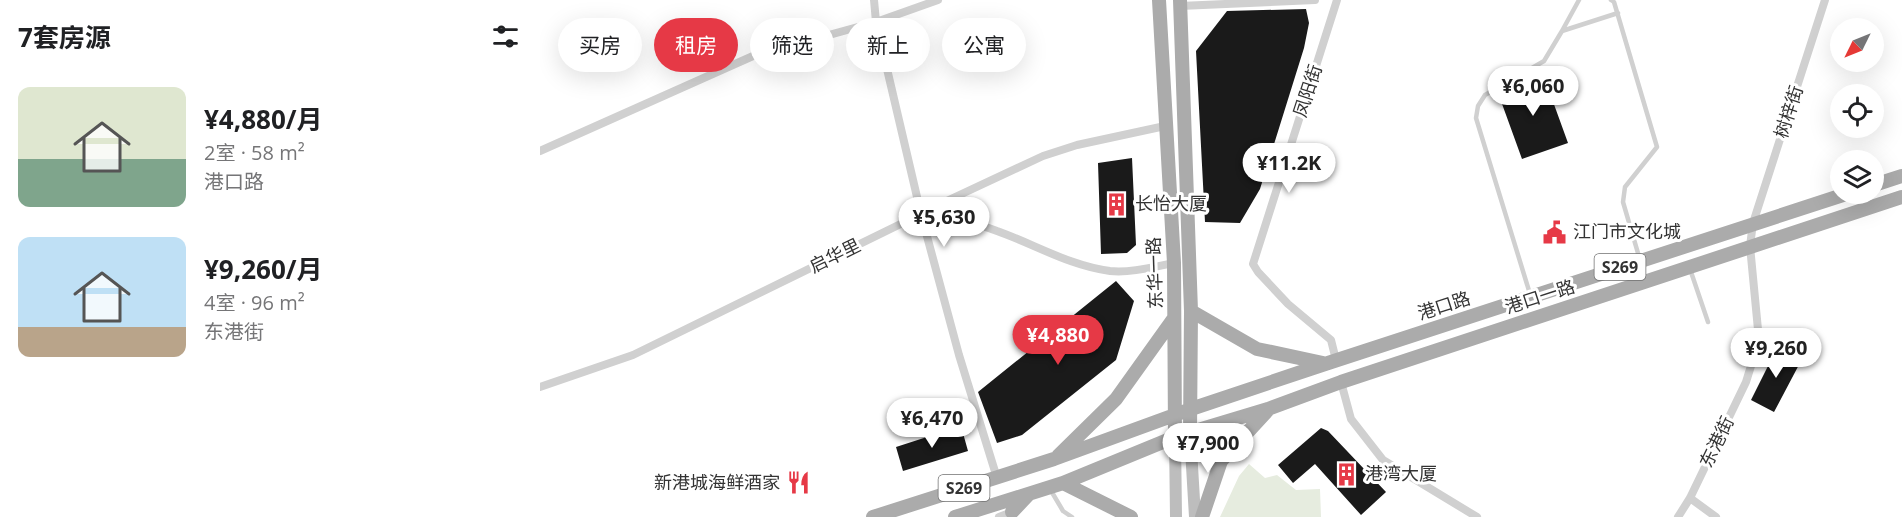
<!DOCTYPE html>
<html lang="zh">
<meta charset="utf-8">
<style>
:root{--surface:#fff;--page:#f6f6f6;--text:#202124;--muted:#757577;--accent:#e63946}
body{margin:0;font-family:"Open Sans","Noto Sans SC",sans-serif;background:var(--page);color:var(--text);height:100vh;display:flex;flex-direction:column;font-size:22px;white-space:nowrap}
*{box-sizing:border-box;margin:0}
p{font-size:20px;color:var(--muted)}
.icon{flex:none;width:33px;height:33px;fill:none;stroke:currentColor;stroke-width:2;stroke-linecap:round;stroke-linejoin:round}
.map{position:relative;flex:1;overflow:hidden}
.drawer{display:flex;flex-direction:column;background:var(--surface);width:540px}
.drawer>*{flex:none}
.banner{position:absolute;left:18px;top:18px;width:570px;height:54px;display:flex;gap:12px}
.needle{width:39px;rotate:227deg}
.tools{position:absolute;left:1290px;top:18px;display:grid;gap:12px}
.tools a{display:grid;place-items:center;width:54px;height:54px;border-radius:50%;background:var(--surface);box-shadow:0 6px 24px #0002;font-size:30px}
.price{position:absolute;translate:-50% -51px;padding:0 14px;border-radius:21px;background:#fff;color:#222;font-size:20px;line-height:39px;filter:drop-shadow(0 2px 3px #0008)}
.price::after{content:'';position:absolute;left:50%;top:36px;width:18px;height:14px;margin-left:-9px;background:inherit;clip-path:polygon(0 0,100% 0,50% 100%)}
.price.active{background:var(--accent);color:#fff}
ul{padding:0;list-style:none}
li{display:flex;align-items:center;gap:18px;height:150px;padding:0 18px}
li span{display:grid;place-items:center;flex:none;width:168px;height:120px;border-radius:12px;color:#555}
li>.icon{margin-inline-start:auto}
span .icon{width:72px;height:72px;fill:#fffc;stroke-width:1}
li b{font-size:26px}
h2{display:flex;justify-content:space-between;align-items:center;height:72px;padding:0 18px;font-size:26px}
.tag{padding:0 21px;border-radius:27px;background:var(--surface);box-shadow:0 6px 24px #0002;font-size:21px;line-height:54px}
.tag.active{background:var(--accent);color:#fff}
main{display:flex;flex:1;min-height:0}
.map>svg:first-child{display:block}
.green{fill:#e6ecdf}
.building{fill:#1a1a1a}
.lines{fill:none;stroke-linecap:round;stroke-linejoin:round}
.service{stroke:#d0d0d0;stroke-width:4.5}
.minor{stroke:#d0d0d0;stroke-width:8}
.secondary{stroke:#bdbdbd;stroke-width:12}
.primary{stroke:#ababab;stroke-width:14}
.labels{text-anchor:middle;stroke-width:6;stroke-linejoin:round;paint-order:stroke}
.shield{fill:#fff;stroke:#707070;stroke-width:1.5}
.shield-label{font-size:16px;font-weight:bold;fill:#333}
.street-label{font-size:18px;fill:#333;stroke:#fff}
.poi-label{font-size:18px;fill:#333;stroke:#fff;text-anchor:start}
</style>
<main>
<section class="drawer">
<h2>7套房源<svg class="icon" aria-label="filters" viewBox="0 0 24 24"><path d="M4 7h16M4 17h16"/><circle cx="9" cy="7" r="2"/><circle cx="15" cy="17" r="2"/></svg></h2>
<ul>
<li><span style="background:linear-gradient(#dfe7d0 60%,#7fa58c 0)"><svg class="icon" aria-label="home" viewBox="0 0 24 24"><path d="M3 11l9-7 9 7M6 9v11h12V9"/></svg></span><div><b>¥4,880/月</b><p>2室 · 58 m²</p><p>港口路</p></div></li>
<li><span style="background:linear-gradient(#bfe0f5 75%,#b9a48a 0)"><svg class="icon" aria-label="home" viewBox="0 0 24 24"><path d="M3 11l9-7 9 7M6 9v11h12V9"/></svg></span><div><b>¥9,260/月</b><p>4室 · 96 m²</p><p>东港街</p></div></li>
</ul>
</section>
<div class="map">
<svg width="1362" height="517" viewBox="0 0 1362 517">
<rect width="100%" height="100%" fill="#fff"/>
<path class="green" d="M709,464l16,14 12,-3 19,15 24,-1 1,28h-101l19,-41z"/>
<path class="building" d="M766,9l3,14 -5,25 -44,141 -20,34 -35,-1 -9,-171 31,-40z
M1003,74l25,69 -46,16 -25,-69z
M592,158l4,87 -9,8 -26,1 -3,-91z
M576,281l18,20 -18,59 -94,75 -25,8 -19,-51z
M1238,346l24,13 -28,53 -23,-12z
M421,426l7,25 -65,20 -7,-24z
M781,428l7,3 58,61 -25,23 -46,-51 -22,19 -15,-18z"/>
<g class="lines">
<path class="service" d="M1071,0l3,2 43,145 -32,40 -2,15 17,58
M1022,31l17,-31
M1150,269l18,53
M990,294l-54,-176 2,-12 7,-11 59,-34 18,-30 56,-18
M510,489l13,22 9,6"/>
<path class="minor" d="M334,0l2,22 45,192 38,141 38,123
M640,6l135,-6
M0,151l213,-95 123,-34 62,-22
M381,213l122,-57 34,-11 88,-19
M796,360l-5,-20 -43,-36 -30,-32 -5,-8 84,-264
M801,382l10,37 32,41 94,57
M0,387l93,-32 288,-141c27,3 50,7 76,17 37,13 73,35 113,40 21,2 43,-4 64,-8
M1150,498l26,19
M459,517l13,-5
M1138,517l12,-19 56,-116 13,-42 -9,-94 3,-23 72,-223"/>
<path class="secondary" d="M650,432l5,85
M635,437l1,80"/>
<path class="primary" d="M619,0l15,263 1,174
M640,0l11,311 -1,121
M1334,185l28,-9
M651,311l66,38 66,14
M518,456l58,-57 58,-81
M523,483l68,34
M472,512l17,-18
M333,517l181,-58 137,-50 134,-45 521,-170
M415,517l108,-34 112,-46 93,-28 73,-27 561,-185
M662,517l19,-56 46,-50"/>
</g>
<defs>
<symbol id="building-bare" viewBox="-9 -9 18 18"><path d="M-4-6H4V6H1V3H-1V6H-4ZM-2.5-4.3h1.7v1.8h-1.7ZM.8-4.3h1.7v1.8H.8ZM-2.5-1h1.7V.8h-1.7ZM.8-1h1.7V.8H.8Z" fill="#e63946" stroke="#fff" stroke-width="2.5" paint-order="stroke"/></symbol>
<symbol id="civic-bare" viewBox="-9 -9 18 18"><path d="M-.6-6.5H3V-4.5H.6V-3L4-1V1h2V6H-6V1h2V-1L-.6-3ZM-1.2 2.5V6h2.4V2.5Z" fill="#e63946" stroke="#fff" stroke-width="2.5" paint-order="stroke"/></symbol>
<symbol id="restaurant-bare" viewBox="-9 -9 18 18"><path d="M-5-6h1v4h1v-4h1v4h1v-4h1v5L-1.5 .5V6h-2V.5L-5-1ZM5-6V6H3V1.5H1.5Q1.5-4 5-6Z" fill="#e63946" stroke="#fff" stroke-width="2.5" paint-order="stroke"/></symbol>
</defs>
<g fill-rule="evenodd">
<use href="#building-bare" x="560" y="188" width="33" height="33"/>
<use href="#civic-bare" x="998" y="216" width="33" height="33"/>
<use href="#building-bare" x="790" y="458" width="33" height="33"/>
<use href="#restaurant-bare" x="242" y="466" width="33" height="33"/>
</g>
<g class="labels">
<g class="shield">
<rect x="1054.5" y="254" width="51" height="26" rx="4.5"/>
<rect x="398.5" y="475" width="51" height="26" rx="4.5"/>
</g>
<g class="shield-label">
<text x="1080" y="273">S269</text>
<text x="424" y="494">S269</text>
</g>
<g class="street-label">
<text transform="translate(768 91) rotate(-72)" y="6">凤阳街</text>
<text transform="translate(1249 112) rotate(-72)" y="6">树梓街</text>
<text transform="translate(295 256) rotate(-26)" y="6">启华里</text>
<text transform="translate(615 273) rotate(-92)" y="6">东华一路</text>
<text transform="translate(1000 297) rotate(-18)" y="6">港口一路</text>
<text transform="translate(904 306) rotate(-18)" y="6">港口路</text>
<text transform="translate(1177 442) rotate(-64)" y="6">东港街</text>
</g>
<g class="poi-label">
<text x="595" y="210">长怡大厦</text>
<text x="1033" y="238">江门市文化城</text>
<text x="825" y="480">港湾大厦</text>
<text x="240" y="489" text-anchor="end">新港城海鲜酒家</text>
</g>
</g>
</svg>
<div class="tools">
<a><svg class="needle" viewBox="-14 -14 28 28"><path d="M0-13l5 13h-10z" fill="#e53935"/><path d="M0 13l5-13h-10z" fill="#757577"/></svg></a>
<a><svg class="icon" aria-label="locate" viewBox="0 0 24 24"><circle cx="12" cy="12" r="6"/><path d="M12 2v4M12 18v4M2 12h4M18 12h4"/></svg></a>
<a><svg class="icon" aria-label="layers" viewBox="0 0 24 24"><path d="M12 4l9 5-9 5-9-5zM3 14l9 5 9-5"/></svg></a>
</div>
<b class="price" style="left:993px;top:117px">¥6,060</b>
<b class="price" style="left:749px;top:194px">¥11.2K</b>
<b class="price" style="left:404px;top:248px">¥5,630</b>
<b class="price active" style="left:518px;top:366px">¥4,880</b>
<b class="price" style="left:1236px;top:379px">¥9,260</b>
<b class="price" style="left:392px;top:449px">¥6,470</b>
<b class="price" style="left:668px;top:474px">¥7,900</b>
<div class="banner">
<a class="tag">买房</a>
<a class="tag active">租房</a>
<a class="tag">筛选</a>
<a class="tag">新上</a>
<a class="tag">公寓</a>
</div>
</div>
</main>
